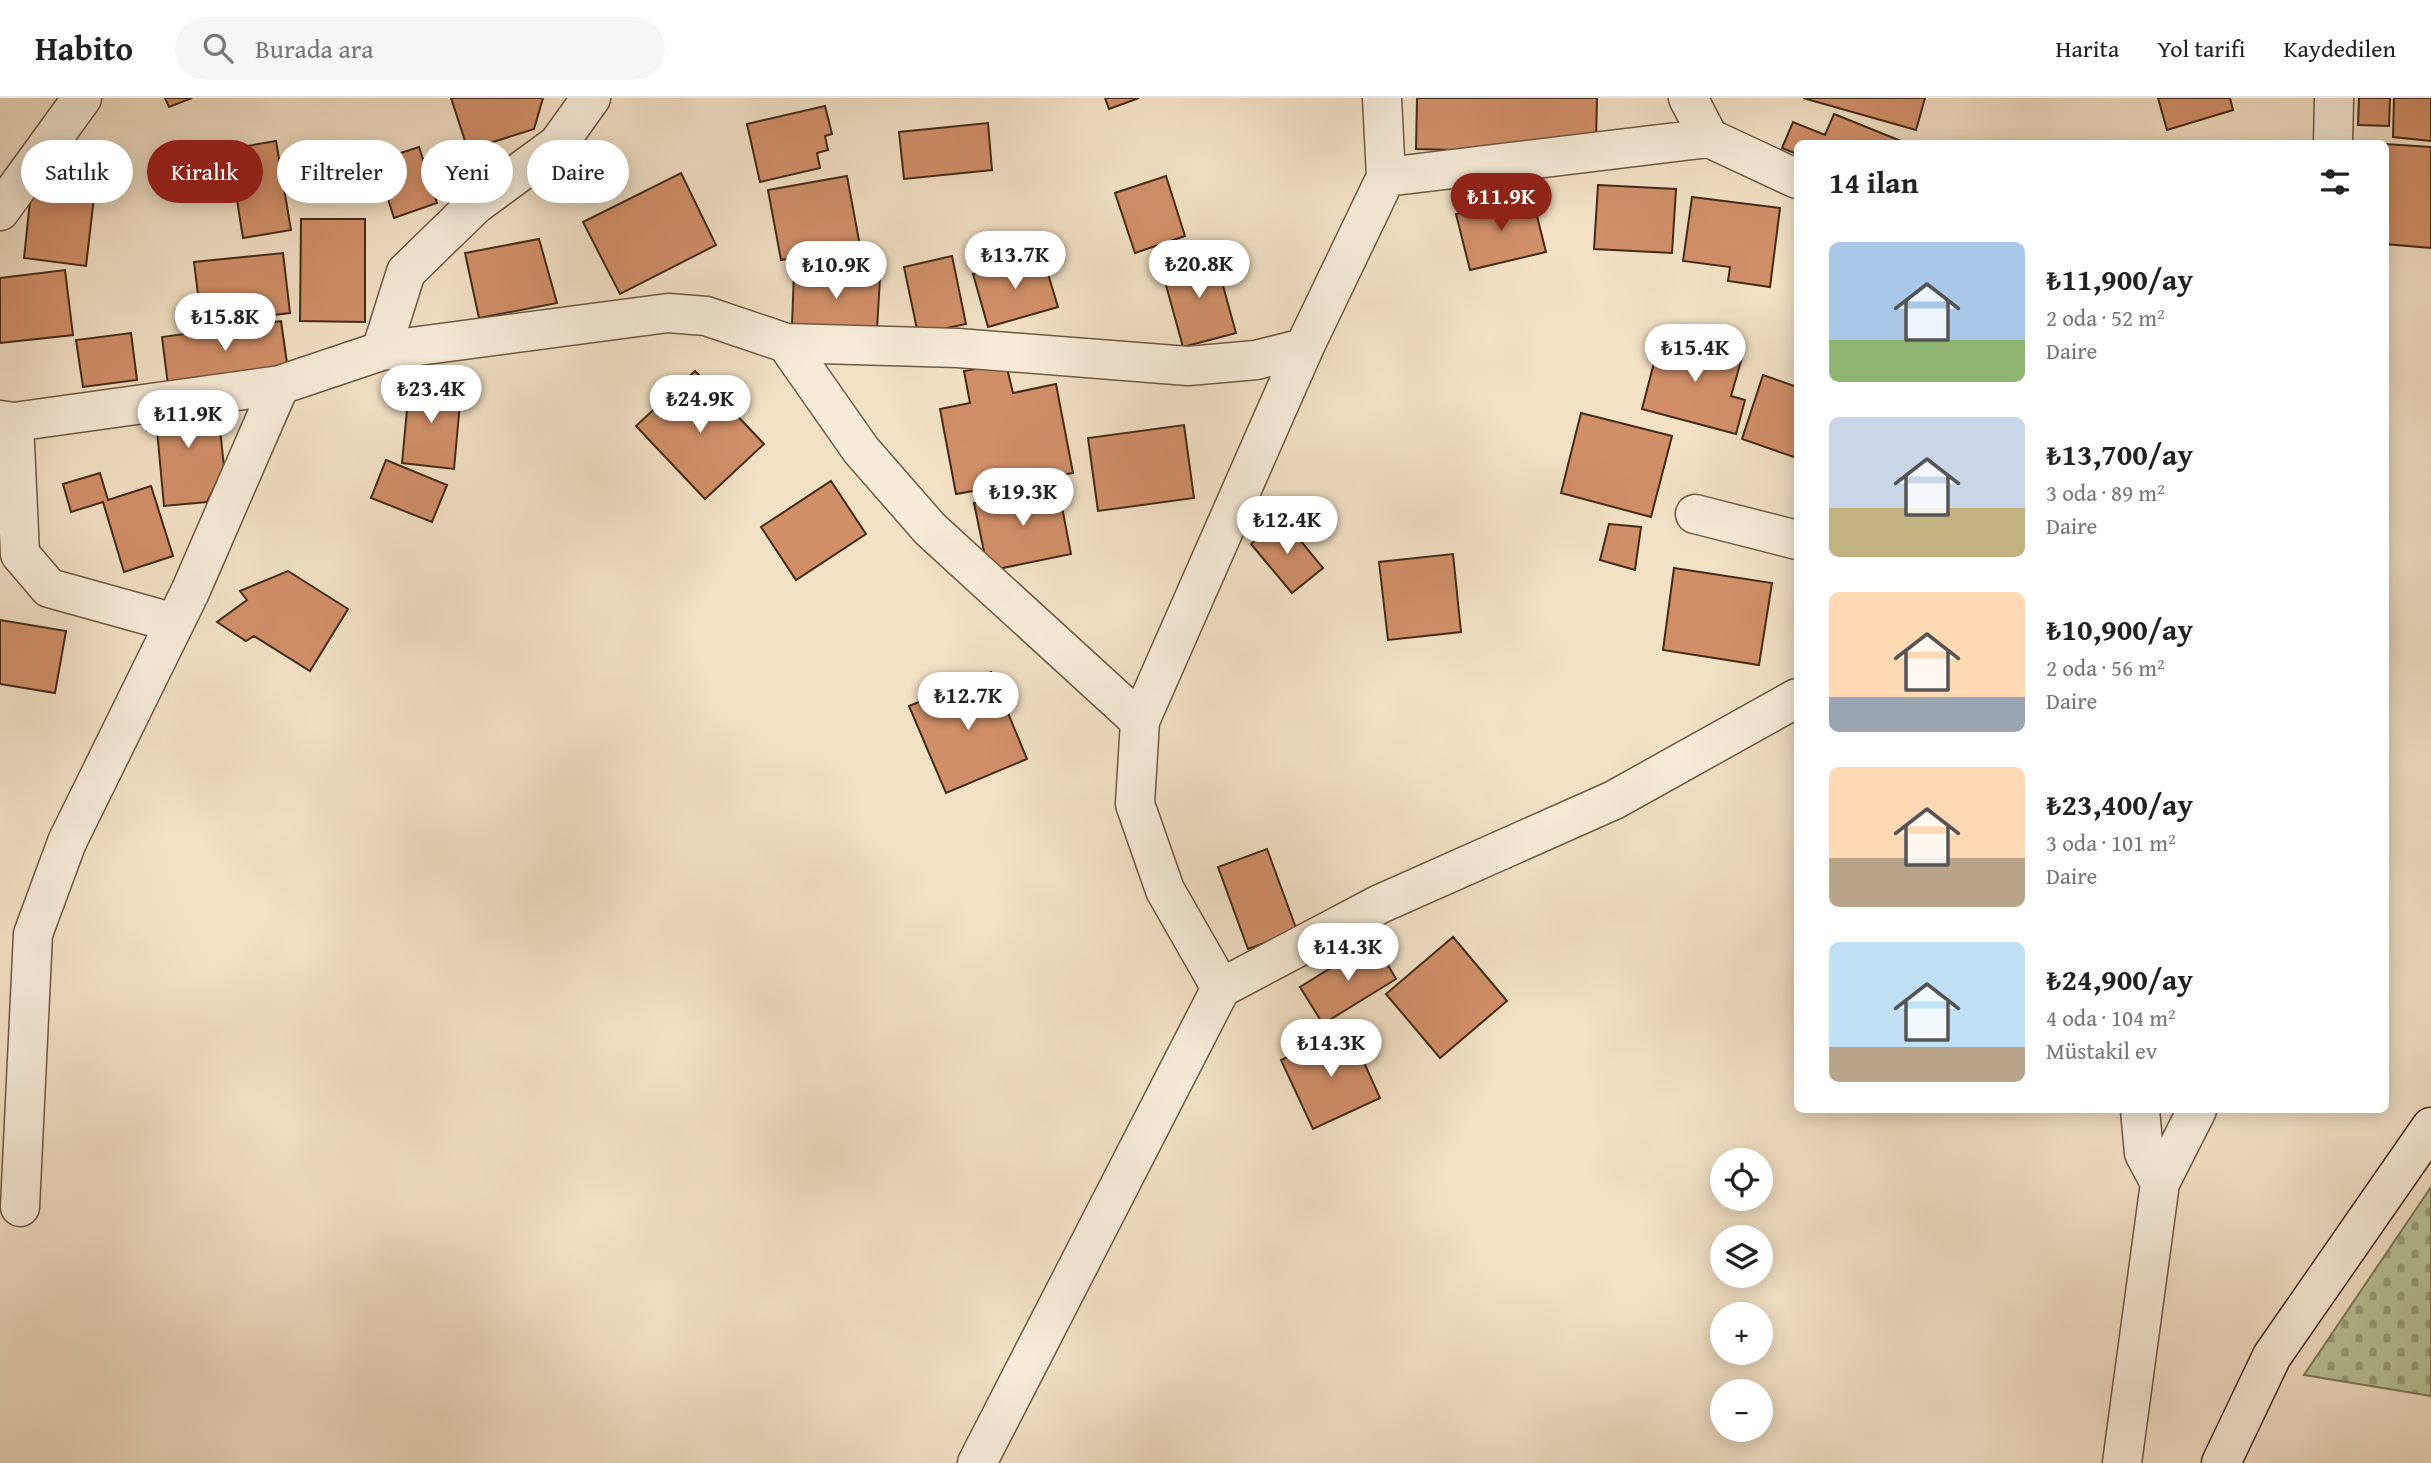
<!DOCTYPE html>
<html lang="tr">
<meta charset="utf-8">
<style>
:root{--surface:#fff;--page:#f6f6f6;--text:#222;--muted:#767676;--line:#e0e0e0;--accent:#8f2418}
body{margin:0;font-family:"Gentium Book Plus",serif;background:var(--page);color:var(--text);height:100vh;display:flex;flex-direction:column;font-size:26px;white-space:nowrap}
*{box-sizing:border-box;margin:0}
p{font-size:23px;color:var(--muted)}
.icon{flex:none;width:38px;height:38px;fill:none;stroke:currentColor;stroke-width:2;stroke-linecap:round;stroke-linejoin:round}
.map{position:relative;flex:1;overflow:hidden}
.panel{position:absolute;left:1794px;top:42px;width:595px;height:973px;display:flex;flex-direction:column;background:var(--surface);border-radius:10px;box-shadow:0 4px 18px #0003}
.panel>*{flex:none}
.hud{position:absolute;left:21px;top:42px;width:665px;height:63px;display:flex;gap:14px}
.controls{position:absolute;left:1710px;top:1050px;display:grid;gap:14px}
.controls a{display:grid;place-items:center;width:63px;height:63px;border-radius:50%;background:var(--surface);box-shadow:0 4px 18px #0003;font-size:35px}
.price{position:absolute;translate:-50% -60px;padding:0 16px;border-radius:24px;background:#fff;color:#222;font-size:23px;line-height:46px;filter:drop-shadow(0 2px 4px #0008)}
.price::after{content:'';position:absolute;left:50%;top:42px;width:21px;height:16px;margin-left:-10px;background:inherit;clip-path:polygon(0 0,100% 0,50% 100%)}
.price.on{background:var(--accent);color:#fff}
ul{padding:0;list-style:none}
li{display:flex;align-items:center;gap:21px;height:175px;padding:0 35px}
li span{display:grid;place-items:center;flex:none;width:196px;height:140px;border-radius:10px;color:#555}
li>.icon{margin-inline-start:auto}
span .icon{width:84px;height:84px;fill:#fffc;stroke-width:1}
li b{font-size:30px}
h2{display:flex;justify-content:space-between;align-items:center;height:84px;padding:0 35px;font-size:30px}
.chip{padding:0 24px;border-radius:32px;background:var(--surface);box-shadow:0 4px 18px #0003;font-size:24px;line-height:63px}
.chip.on{background:var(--accent);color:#fff}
header{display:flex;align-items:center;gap:42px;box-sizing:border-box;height:98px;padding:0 35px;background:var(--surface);border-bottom:2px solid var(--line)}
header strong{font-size:33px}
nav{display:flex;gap:38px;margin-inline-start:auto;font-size:24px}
.search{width:490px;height:63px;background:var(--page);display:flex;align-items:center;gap:18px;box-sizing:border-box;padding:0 24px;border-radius:38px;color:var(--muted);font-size:26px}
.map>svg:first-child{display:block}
.cemetery{fill:url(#cemetery-stones);stroke:#7e7757;stroke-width:2}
.building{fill:#d18f68;stroke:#452b17;stroke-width:2}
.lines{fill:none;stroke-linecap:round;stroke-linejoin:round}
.street-casing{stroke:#705842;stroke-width:41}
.secondary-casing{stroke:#452b17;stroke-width:41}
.street{stroke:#f7ecd9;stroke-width:38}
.secondary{stroke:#f7ecd9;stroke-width:38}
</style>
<header>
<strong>Habito</strong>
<div class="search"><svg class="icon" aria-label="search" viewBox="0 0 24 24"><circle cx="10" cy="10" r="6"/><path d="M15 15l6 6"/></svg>Burada ara</div>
<nav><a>Harita</a><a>Yol tarifi</a><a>Kaydedilen</a></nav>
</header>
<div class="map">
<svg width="2431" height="1365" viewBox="0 0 2431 1365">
<defs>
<pattern id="cemetery-stones" width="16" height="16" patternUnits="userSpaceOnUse" patternTransform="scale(1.75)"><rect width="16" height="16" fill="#b7c397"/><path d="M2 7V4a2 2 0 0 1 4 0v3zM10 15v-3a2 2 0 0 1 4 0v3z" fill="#979f7a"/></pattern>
</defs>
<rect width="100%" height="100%" fill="#f2e1c5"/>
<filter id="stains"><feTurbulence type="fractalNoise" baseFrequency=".00286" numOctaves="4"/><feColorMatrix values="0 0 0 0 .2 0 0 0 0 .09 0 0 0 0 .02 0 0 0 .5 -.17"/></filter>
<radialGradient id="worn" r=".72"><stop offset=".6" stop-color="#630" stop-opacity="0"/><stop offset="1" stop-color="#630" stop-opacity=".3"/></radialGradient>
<path class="cemetery" d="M2431,1089v209l-127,-21z"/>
<path class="building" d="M165,0h27l-23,9z
M451,0h92l-9,31 -66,21z
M1105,0h34l-30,11z
M1417,0h180l-1,43 -65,-1v12l-115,-3z
M1803,0h122l-9,32z
M2158,0h72l3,12 -66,20z
M2359,0h31l-1,28 -31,-1z
M2394,0h37v43l-38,-4z
M825,8l7,28 -7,2 3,14 -11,3 3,15 -60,14 -13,-58z
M1834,16l72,29 -109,1v10l-15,-6 11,-26 32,13z
M988,25l4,47 -88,9 -5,-47z
M276,43l15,89 -48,8 -14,-89z
M2385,46l46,3v101l-46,-4z
M419,49l18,56 -43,15 -18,-57z
M681,75l35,72 -96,49 -37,-72z
M847,78l13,70 -79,14 -13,-70z
M1166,78l19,60 -50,17 -20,-60z
M32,84l63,7 -9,77 -62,-8z
M1598,87l78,4 -4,64 -78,-4z
M1532,98l14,56 -76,18 -14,-56z
M1692,99l88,11 -10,79 -42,-6 2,-14 -47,-6z
M301,121h64v103l-65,-1z
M539,141l18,64 -78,15 -14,-65z
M283,155l7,60 -78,9 -1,-12 -11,1 -6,-49z
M1214,155l22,80 -53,14 -22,-80z
M1042,156l16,53 -70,20 -15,-53z
M952,158l14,68 -48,10 -14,-67z
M65,172l8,65 -73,8v-65z
M794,175l86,5 -3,51 -85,-5z
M281,223l7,49 -120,15 -6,-48z
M1662,234l81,22 -12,42 14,4 -9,34 -94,-25z
M131,235l6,47 -54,7 -7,-47z
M1006,266l7,29 43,-9 17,89 -117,21 -16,-85 30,-6 -6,-32z
M695,273l69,73 -59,55 -69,-73z
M1763,277l34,12v71l-55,-19z
M410,280l28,3 -1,9 24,2 -7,77 -52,-6z
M217,303l7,66 -17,35 -43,4 -7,-76 -10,1 -2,-23z
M1581,315l91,23 -21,81 -90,-24z
M1184,327l10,73 -96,13 -10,-73z
M386,362l61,25 -15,37 -61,-24z
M100,375l8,27 43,-14 22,70 -49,16 -21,-70 -32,10 -8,-28z
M831,383l35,53 -70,46 -35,-53z
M1058,388l13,68 -83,17 -14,-68z
M1282,420l41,50 -31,25 -41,-49z
M1609,426l32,3 -6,43 -35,-10z
M1453,456l8,78 -73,8 -9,-78z
M1674,470l98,15 -13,82 -96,-15z
M288,473l60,38 -38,62 -56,-35 -8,5 -29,-19 30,-22 -7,-9z
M0,522l66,11 -11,62 -55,-9z
M991,574l36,87 -81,34 -37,-87z
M1267,751l30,82 -49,18 -30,-82z
M1453,839l54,64 -67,57 -54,-64z
M1374,843l22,38 -73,45 -23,-37z
M1349,931l31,69 -67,31 -32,-69z"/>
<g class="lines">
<defs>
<path id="street" d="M1688,0l21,40
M2333,46l1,-46
M1386,79l323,-39 88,41
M0,113l82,-113
M786,245l75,107 69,79 210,192
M381,253l25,-79 69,-67 83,-61 33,-46
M0,322l14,2 266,-37 101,-34 287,-38 38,3 80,27 172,5 230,18 68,-6 48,-12
M14,324l6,132 29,34 126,35
M1695,416l102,26
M1221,890l-56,-98 -30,-86 5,-83 164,-373 82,-171 -4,-79
M2140,1012l4,43 16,30
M20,1109l13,-273 34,-92 123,-250 90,-207
M977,1365l244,-475 159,-84 234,-104 183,-102
M2122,1365l38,-280 37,-73"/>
<path id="secondary" d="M2221,1365l51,-107 159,-229"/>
</defs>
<use href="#street" class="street-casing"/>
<use href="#secondary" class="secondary-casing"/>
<use href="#street" class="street"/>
<use href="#secondary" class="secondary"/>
</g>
<rect width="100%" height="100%" filter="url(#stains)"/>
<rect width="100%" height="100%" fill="url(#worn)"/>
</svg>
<div class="controls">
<a><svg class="icon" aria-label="locate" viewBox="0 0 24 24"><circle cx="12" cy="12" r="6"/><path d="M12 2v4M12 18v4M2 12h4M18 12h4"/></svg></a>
<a><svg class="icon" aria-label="layers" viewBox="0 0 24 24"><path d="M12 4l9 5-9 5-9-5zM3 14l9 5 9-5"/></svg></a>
<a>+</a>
<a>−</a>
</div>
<b class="price on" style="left:1501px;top:135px">₺11.9K</b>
<b class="price" style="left:1015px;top:193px">₺13.7K</b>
<b class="price" style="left:1199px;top:202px">₺20.8K</b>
<b class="price" style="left:836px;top:203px">₺10.9K</b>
<b class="price" style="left:225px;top:255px">₺15.8K</b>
<b class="price" style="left:1695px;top:286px">₺15.4K</b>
<b class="price" style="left:431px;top:327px">₺23.4K</b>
<b class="price" style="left:700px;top:337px">₺24.9K</b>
<b class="price" style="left:188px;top:352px">₺11.9K</b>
<b class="price" style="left:1023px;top:430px">₺19.3K</b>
<b class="price" style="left:1287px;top:458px">₺12.4K</b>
<b class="price" style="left:968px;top:634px">₺12.7K</b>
<b class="price" style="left:1348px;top:885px">₺14.3K</b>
<b class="price" style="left:1331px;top:981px">₺14.3K</b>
<div class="hud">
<a class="chip">Satılık</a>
<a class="chip on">Kiralık</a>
<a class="chip">Filtreler</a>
<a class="chip">Yeni</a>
<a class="chip">Daire</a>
</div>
<section class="panel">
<h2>14 ilan<svg class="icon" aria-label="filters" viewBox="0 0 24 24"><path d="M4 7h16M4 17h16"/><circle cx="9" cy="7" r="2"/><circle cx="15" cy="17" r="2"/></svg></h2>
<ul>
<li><span style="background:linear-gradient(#a9c7e8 70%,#8fb573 0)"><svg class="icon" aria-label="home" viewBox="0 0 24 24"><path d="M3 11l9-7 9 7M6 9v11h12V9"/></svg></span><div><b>₺11,900/ay</b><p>2 oda · 52 m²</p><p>Daire</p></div></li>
<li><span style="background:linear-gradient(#c9d6e8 65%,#c2b280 0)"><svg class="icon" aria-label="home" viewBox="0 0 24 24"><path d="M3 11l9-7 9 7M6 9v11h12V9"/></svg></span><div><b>₺13,700/ay</b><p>3 oda · 89 m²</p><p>Daire</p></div></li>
<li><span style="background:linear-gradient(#ffd9b3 75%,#9aa5b1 0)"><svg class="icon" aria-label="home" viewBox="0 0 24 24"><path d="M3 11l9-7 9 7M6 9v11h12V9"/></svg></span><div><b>₺10,900/ay</b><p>2 oda · 56 m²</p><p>Daire</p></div></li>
<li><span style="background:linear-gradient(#ffd9b3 65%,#b9a48a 0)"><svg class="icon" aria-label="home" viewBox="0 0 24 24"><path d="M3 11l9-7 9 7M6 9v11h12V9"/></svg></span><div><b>₺23,400/ay</b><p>3 oda · 101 m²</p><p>Daire</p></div></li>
<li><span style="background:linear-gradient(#bfe0f5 75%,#b9a48a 0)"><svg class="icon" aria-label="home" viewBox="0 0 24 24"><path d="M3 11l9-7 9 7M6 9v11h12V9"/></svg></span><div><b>₺24,900/ay</b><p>4 oda · 104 m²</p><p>Müstakil ev</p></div></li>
</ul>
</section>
</div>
